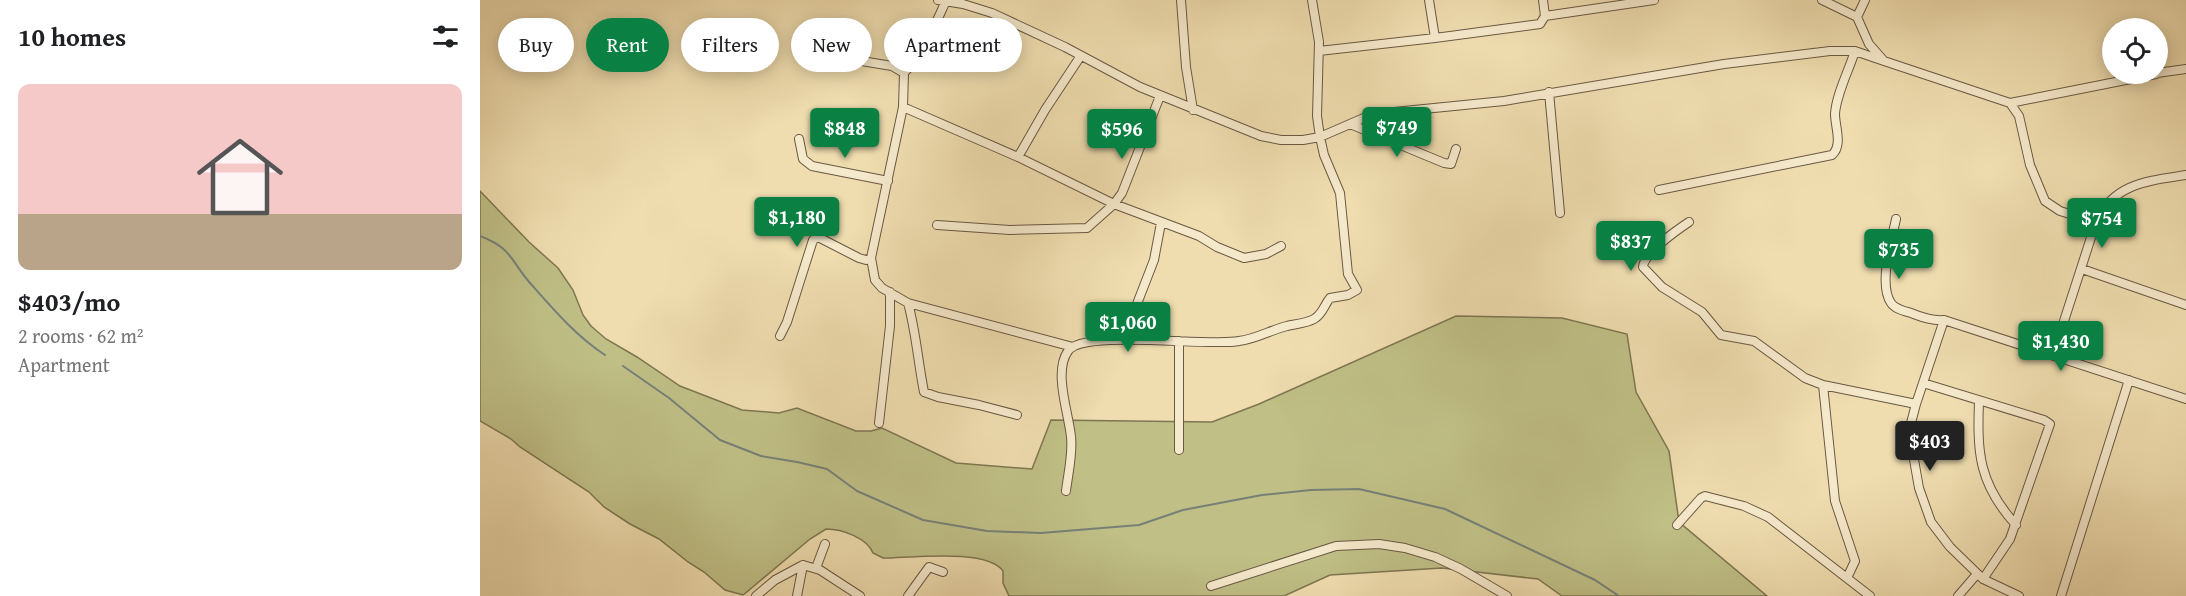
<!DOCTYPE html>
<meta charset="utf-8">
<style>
:root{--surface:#fff;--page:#f2f2f2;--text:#202124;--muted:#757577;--line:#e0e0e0;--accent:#0b8043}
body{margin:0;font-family:"Gentium Book Plus",serif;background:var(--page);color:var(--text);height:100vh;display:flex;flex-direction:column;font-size:22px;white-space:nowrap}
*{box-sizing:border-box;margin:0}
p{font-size:20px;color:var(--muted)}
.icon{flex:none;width:33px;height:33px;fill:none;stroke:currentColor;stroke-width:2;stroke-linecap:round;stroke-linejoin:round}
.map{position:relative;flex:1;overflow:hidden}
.side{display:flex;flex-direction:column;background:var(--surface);width:480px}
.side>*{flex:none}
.banner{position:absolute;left:18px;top:18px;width:570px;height:54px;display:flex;gap:12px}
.controls{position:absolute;left:1622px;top:18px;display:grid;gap:12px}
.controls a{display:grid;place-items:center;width:66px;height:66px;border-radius:50%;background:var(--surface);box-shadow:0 3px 15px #0003;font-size:30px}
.price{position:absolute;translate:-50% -51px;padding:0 14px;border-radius:6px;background:var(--accent);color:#fff;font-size:20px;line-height:39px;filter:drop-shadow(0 2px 3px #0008)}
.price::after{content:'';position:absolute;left:50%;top:36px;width:18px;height:14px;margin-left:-9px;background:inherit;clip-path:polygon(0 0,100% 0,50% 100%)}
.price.on{background:#222;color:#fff}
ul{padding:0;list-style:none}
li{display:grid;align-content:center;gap:12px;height:318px;padding:0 18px}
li+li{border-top:2px solid var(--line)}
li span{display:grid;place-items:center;height:186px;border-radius:12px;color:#555}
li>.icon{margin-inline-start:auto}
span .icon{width:108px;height:108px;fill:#fffc;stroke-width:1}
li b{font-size:26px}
h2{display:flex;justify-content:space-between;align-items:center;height:72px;padding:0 18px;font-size:26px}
.pill{padding:0 21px;border-radius:27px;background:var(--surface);box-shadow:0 3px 15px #0003;font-size:21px;line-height:54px}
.pill.on{background:var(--accent);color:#fff}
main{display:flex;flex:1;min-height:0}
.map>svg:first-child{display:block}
.green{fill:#bfbf86;stroke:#7e7652;stroke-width:1.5}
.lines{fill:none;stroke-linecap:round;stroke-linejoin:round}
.stream{stroke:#768178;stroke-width:2}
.street-casing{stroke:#6a5843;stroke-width:10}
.street{stroke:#f5e9cb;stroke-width:8}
</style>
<main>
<section class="side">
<h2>10 homes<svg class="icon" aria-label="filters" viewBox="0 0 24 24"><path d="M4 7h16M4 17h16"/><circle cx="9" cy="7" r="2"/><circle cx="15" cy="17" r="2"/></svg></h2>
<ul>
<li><span style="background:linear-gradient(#f6c9c9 70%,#b9a48a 0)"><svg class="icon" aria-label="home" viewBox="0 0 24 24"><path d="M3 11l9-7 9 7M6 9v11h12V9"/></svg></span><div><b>$403/mo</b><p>2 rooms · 62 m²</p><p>Apartment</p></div></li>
</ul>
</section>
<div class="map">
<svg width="1706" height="596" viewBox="0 0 1706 596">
<rect width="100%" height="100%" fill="#efddaf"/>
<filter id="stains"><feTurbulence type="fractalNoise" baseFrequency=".00333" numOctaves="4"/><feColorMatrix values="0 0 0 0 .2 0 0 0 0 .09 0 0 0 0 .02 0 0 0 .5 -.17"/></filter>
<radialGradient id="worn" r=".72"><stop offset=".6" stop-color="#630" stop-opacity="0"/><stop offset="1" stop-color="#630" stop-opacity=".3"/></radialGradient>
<path class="green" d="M0,191l49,51 29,26 15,22 10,25 8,11 15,13 31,18 43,29 62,24 37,3 18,-5 59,23h15l11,-3 74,35 76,6 19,-49 161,2 47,-18 197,-88 106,2 65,16 9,58 33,59 10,71 88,74h-205l-24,-17 -96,-11 -112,7 -46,21h-275l-6,-13v-12c-16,-23 -93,-13 -120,-13l-10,-5c-6,-15 -31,-24 -47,-24l-16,10 -62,52 -5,4 -18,-5 -21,-18 -16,-10 -29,-23 -29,-15 -26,-17 -15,-15 -69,-45 -9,-8 -31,-18z"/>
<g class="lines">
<path class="stream" d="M0,236c33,13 30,24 50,47 23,26 46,53 75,72
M143,366l46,32 51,42 41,16 36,6 30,7 30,22 66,29 64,11 54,2 98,-8 44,-15 79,-15 49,-5 48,-1 86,20 150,71 24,16"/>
<defs>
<path id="street" d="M458,0l25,4 29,9 73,34 75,40 121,49 20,4h22l17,-3 46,-20 18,-4 120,-12 220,-37 106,-13h25l29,10
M701,0l5,67 7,43
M949,0l6,38
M1342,0l35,17
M1385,0l-8,17 12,27 15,17 126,42 9,13 11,49 15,36 15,10 36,11
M465,3c-11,24 -22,51 -41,70l-1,34 -32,151 4,22 7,8 26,15 165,44
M1065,16l109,-16
M839,51l116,-13 105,-14 5,-8 -2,-16
M339,54l73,12 12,7
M1677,73l29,-4
M1069,92l11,121
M1530,103l146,-29
M423,107l115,50 96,47 85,32 18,11 27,11 22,-4 15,-8
M870,124l94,39 7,1 5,-15
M319,139l4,20 9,7 76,15
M538,157l27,-47 35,-53
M1179,190l173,-35c11,-10 3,-28 3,-41 1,-19 14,-44 20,-63
M1416,219c-4,20 -18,65 -5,84 4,6 13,8 20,10 11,4 21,8 33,7l242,79
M1209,222c-12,8 -45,31 -46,45l19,20 40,25 19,23 33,6 51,37 18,7 93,19
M457,225l73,5 77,-2 27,-24 8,-11 38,-97
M1602,269l104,36
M428,303c8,29 10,59 16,89l14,5 41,8 38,10
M1464,320l-28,84 -5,19 -1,14 9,51 12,34 19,25 33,32 36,17
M300,336l7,-14 26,-82 5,-3 41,21 7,2 5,-2
M643,340l31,-80 7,-37
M1573,355l43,-133c18,-39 52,-41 90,-47
M1443,383l121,37 6,4 -40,115 -27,40
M1343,385l12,116 20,60 -8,17
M1499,401c-2,53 0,83 37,124
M399,423l11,-97v-34
M699,450v-109
M586,491c2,-17 7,-37 5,-54 -2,-23 -18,-65 -3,-86 15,-22 142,-4 171,-10 17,-2 32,-11 48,-15 9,-2 20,-3 27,-7 9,-5 10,-14 16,-21l18,-3 9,-5 -9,-16 -8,-81 -16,-38 -4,-18 -3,-21 2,-74 -7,-42
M1197,525l24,-27 4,-2 39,10 24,11 102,79
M336,568l9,-24
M731,586l125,-40 43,-2 26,4 30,9 26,12 46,27
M276,596l19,-16 28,-15 17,5 40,26
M317,596l6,-31
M428,596l21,-29 14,5
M1478,596l19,-22
M1581,596l68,-216"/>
</defs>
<use href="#street" class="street-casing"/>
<use href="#street" class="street"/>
</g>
<rect width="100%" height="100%" filter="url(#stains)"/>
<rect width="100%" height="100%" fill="url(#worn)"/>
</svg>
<div class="controls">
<a><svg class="icon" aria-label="locate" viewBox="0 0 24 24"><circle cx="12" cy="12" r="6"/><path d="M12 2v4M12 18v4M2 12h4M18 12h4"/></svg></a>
</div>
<b class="price" style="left:917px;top:158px">$749</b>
<b class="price" style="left:365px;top:159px">$848</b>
<b class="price" style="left:642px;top:160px">$596</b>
<b class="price" style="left:317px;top:248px">$1,180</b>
<b class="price" style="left:1622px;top:249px">$754</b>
<b class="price" style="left:1151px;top:272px">$837</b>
<b class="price" style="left:1419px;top:280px">$735</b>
<b class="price" style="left:648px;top:353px">$1,060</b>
<b class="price" style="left:1581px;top:372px">$1,430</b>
<b class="price on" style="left:1450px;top:472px">$403</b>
<div class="banner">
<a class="pill">Buy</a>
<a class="pill on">Rent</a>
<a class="pill">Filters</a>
<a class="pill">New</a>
<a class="pill">Apartment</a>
</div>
</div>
</main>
